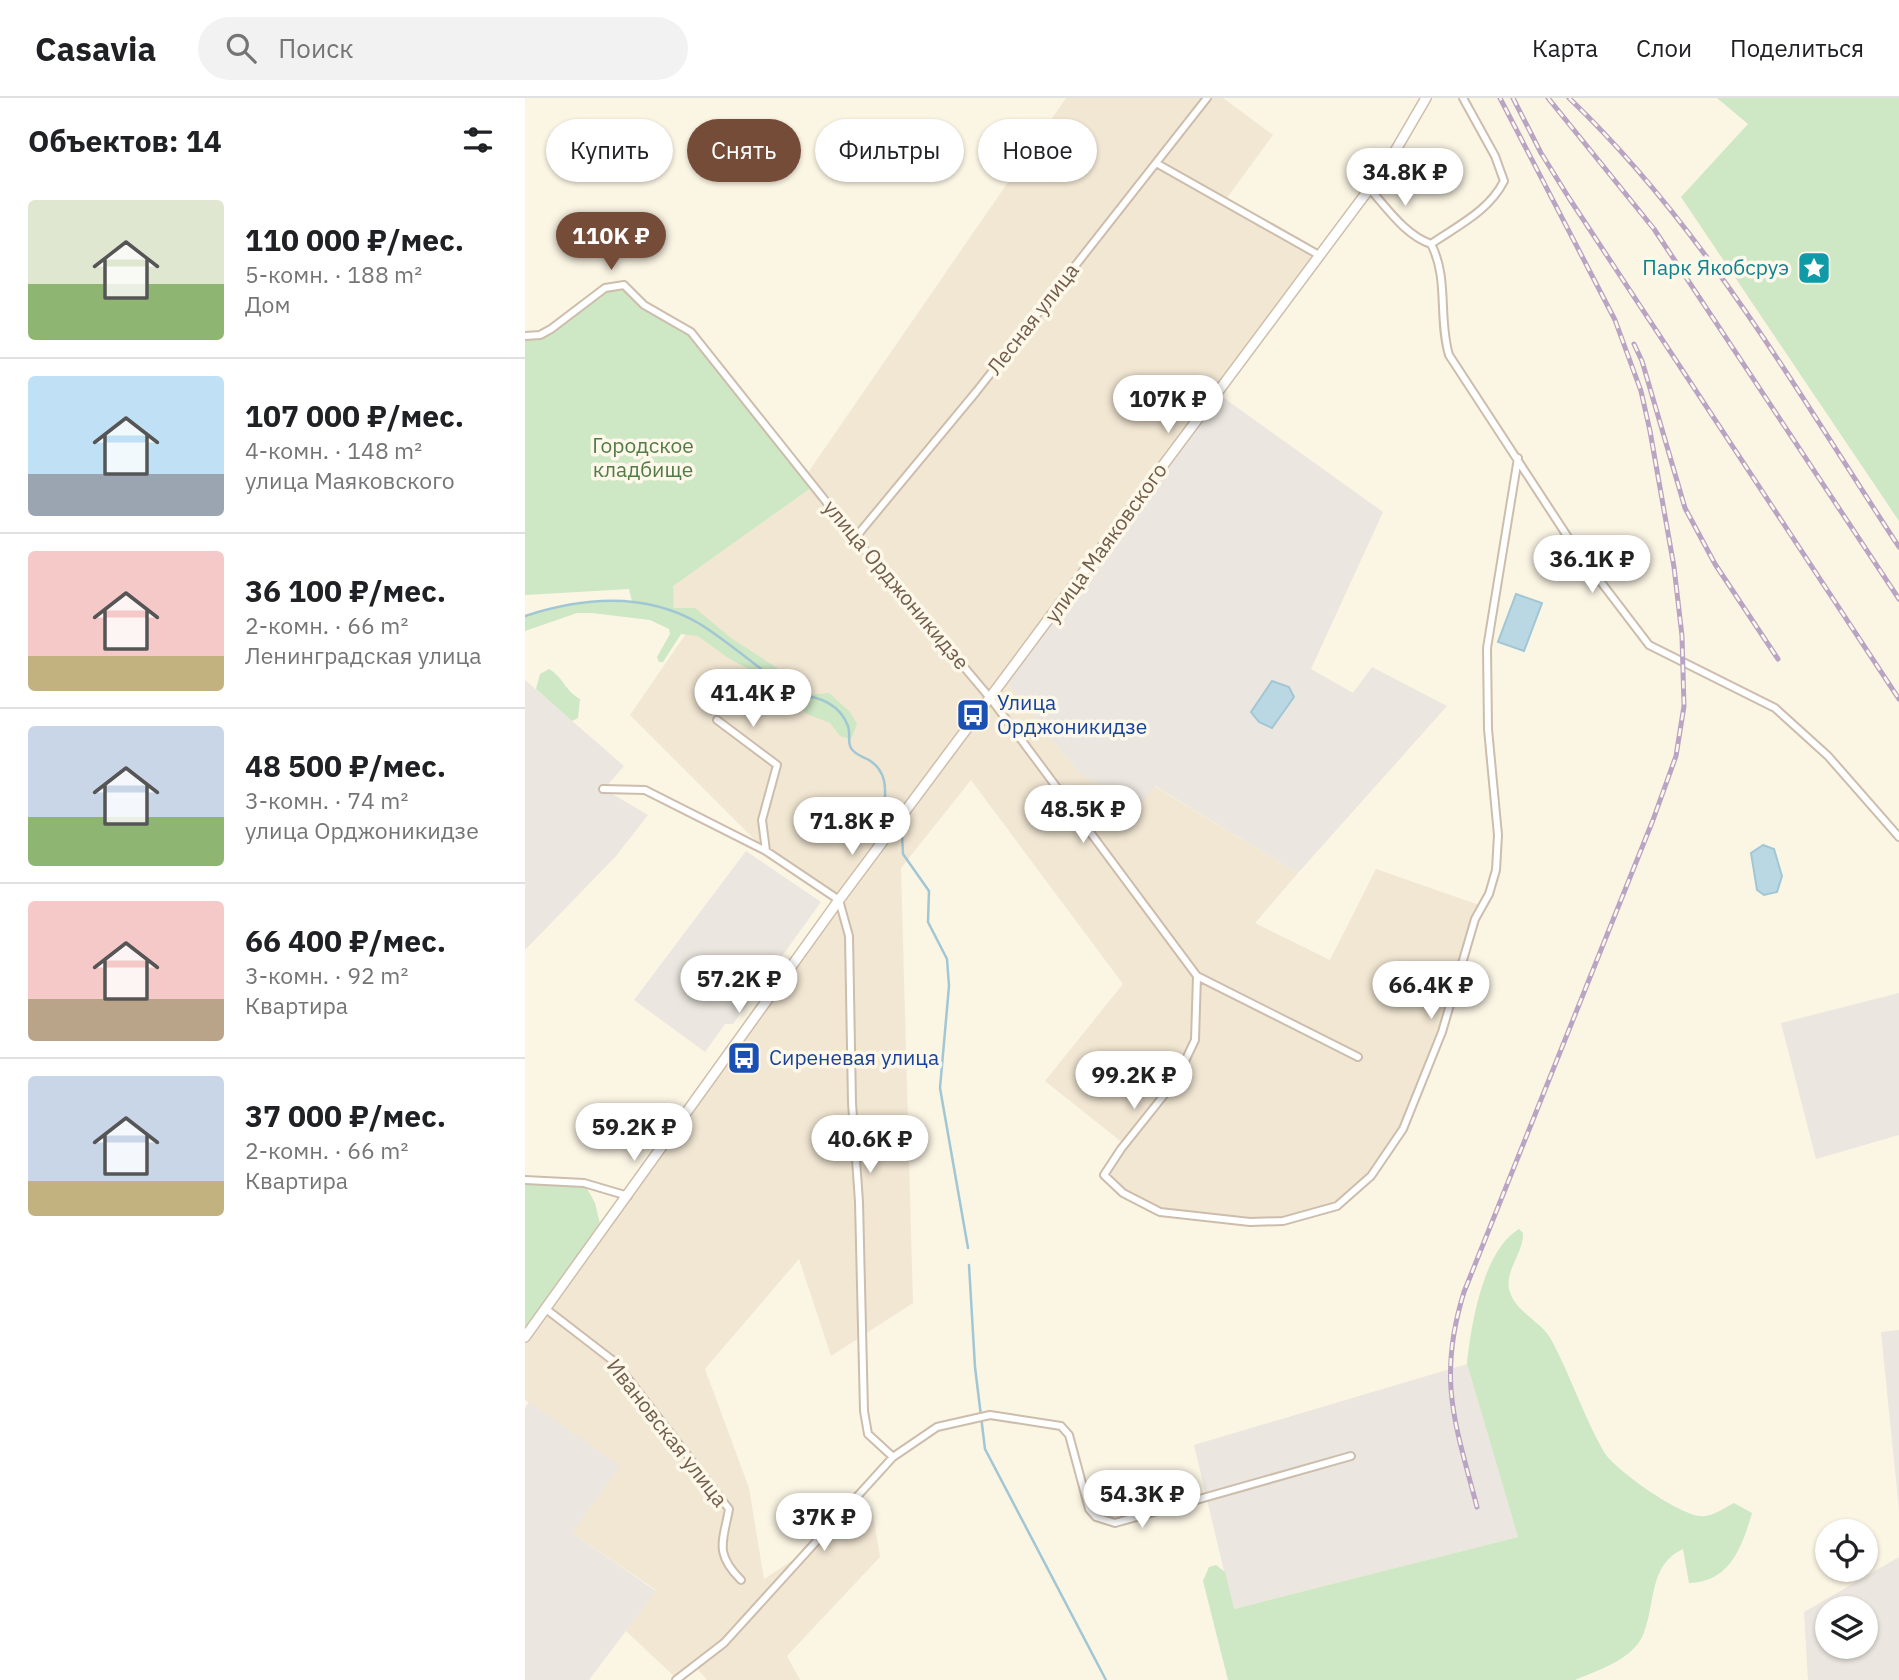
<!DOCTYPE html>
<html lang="ru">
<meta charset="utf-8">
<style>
:root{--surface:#fff;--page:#f2f2f2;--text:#202124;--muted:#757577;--line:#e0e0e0;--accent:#754c38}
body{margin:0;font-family:"IBM Plex Sans",sans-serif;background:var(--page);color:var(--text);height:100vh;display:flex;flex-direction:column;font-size:26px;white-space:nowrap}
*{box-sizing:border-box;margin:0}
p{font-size:23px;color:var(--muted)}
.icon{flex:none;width:38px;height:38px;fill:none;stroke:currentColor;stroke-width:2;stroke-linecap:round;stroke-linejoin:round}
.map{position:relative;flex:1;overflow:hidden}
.details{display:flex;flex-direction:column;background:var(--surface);width:525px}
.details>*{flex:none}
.top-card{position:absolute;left:21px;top:21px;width:665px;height:63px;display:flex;gap:14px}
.tools{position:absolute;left:1290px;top:1421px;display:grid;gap:14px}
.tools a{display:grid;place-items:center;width:63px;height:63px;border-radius:50%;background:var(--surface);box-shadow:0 2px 5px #0004;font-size:35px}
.price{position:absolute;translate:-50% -60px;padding:0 16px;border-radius:24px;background:#fff;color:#222;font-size:23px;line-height:46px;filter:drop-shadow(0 2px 4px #0008)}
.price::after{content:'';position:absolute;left:50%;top:42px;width:21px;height:16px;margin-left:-10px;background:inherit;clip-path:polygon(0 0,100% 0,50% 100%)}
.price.active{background:var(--accent);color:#fff}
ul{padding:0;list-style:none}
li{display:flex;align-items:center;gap:21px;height:175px;padding:0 28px}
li+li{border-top:2px solid var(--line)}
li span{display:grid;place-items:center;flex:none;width:196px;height:140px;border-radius:7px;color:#555}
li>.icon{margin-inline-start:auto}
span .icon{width:84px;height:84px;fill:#fffc;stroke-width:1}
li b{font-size:30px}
h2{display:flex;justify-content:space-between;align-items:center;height:84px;padding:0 28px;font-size:30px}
.pill{padding:0 24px;border-radius:32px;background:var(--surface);box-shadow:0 2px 5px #0004;font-size:24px;line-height:63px}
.pill.active{background:var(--accent);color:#fff}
header{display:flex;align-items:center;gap:42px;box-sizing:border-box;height:98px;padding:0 35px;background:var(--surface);border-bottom:2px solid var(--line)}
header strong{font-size:33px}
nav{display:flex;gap:38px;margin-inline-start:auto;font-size:24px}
.search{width:490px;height:63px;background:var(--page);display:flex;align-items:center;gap:18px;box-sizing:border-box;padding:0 24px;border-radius:38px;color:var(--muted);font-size:26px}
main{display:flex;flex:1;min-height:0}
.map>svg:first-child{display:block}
.residential{fill:#f2e7d3}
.industrial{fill:#ebe6df;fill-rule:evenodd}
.green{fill:#cee7c4}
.water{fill:#bad8e3;stroke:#a1c6d4;stroke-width:2}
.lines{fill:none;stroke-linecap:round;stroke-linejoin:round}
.stream{stroke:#a1c6d4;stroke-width:2.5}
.street-casing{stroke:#ccbdac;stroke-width:10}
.secondary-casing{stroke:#cebeaa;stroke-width:12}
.street{stroke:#fff;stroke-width:6}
.secondary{stroke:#fff;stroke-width:9}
.rail-casing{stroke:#b9a4c3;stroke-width:5}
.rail{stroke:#fef8ea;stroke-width:2.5;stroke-dasharray:8;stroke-linecap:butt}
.labels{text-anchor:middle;stroke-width:7;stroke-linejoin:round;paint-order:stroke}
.culture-label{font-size:21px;fill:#0d838f;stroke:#fef8ea;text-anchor:end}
.street-label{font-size:21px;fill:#725e4c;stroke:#fef8ea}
.park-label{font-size:21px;fill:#517c47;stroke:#fef8ea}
.transit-label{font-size:21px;fill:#164399;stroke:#fef8ea;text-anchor:start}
</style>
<header>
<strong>Casavia</strong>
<div class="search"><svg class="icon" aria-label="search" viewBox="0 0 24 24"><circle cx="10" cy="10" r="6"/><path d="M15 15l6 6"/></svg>Поиск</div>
<nav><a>Карта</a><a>Слои</a><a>Поделиться</a></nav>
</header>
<main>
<section class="details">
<h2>Объектов: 14<svg class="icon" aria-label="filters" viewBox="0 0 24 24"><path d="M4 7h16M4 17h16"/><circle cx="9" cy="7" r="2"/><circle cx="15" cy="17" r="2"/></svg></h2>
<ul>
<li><span style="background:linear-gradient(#dfe7d0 60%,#8fb573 0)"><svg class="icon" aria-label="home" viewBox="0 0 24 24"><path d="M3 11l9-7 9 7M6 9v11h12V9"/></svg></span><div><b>110 000 ₽/мес.</b><p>5-комн. · 188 m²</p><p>Дом</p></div></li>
<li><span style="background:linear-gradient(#bfe0f5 70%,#9aa5b1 0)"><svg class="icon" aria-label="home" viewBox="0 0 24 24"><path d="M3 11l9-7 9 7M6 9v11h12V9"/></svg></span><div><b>107 000 ₽/мес.</b><p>4-комн. · 148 m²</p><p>улица Маяковского</p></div></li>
<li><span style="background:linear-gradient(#f6c9c9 75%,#c2b280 0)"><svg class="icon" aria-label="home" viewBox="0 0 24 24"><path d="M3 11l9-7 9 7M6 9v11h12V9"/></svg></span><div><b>36 100 ₽/мес.</b><p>2-комн. · 66 m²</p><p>Ленинградская улица</p></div></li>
<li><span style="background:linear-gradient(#c9d6e8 65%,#8fb573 0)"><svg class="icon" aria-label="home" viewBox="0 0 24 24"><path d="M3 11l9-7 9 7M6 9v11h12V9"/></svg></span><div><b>48 500 ₽/мес.</b><p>3-комн. · 74 m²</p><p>улица Орджоникидзе</p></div></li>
<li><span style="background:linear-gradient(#f6c9c9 70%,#b9a48a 0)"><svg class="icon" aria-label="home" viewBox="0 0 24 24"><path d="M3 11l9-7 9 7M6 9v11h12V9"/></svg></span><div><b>66 400 ₽/мес.</b><p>3-комн. · 92 m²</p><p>Квартира</p></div></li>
<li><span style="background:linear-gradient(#c9d6e8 75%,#c2b280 0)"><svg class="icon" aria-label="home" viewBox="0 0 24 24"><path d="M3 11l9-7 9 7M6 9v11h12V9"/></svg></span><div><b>37 000 ₽/мес.</b><p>2-комн. · 66 m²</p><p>Квартира</p></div></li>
</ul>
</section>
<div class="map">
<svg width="1374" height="1582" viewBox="0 0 1374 1582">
<rect width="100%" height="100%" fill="#fbf5e4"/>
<path class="residential" d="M541,0h157l50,37 -49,67 95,53 -314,425 75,94 74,12 144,87 -43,50 75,37 46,-91 106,37 -7,13 -33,113 -39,97 -32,47 -34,30 -54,15 -33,1 -90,-10 -37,-19 -19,-18 20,-31 -79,-63 78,-97 -152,-204 -70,88 12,435 -82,53 -32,-97 -94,110 44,119 15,91 108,-71 8,49 -93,99 13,24h-93l-12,-14 -18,13 -51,-48 30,-41 -84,-57 -9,-106 -38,-27v-63l314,-437 -73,-49 -136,-136 64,-93 -19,-10 -3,-26 143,-101 -8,-11z"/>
<path class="industrial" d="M692,295l166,119 -72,157 42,24 19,-26 75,39 -149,167 -143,-87 -16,20 -59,-32 -75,-94z
M0,582l99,86 -20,23 44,26 -32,41 -91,94z
M221,753l75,51 -88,122h-8l-20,28 -71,-52z
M1374,895v142l-83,24 -35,-136z
M1374,1232v180l-18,-178z
M942,1266l51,173 -285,72 -39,-164z
M4,1304l91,64 -48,67 84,58 -67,89h-64v-272z
M1374,1459v123h-91l-4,-68zM1302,1510h38v39h-38z"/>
<path class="green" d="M1192,0h182v423l-218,-324 67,-73z
M99,187l20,20 47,27 124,153 -142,101 1,22h21l36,30 63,41 6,17 29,-3 21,19 7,12 -6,15 -11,-3 -10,-13 -23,-9 -45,-38 -34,-18 -30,-22 -17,-2 -18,28h-4l-2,-5 13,-23 -1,-5 -19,-9 -58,-7h-15l-52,18v-15c37,-12 69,-15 107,-15l-3,-12 -104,6v-259c37,-1 58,-46 99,-51z
M24,571c15,9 16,22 31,30l-2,19 -6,3 -36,-32 4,-15z
M0,1082l59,3 11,20 7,29 -77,105z
M994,1131l4,4c1,19 -18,37 -14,56 5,23 33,32 43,52 19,36 32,76 52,111 12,19 74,62 96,64 11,2 24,-8 34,-13l18,10c-10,34 -22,69 -63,70l-6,-34c-35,16 -27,55 -40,86 -11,25 -45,35 -68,45h-347l-25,-99 6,-14 7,-2 9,7 9,37 284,-72 -51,-173c4,-39 16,-114 52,-135z"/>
<path class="water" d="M991,496l26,9 -18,48 -26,-9z
M747,583l17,6 5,10 -22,31 -13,-6 -8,-10z
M1238,747l11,4 8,27 -5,16 -13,3 -7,-5 -6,-37z"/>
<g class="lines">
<path class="stream" d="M0,518c58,-19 121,-24 175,8 35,22 65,51 100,72 20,0 40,9 48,30 3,8 -1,15 3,22 4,7 11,8 18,12 21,13 16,35 15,55l18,19 1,20 26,37 -1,31 19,37 2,27 -9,102 28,160
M444,1167l6,102 10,82 121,231"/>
<defs>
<path id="street" d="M631,65l163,92
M844,90c18,20 36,47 62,56
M906,146c18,34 7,74 18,111l126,193 74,97 126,63 53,48 71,81
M906,146c26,-18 58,-33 73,-63l-9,-25 -32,-58
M0,238l15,-1 11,-6 54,-41 19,-3 20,20 47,27 164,206 136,161 206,277
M330,440l121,-146 231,-294
M192,622l60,45 -15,55 4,31
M78,691l42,1 121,61 73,49 10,36 3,167 7,99 5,209 4,23 25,23
M672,878l-2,64 -19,40 -55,69 -17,26 19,18 37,19 90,10 33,-1 54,-15 34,-30 32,-47 39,-97 33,-113 14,-25 7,-24 2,-35 -10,-106 -1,-81 31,-190
M672,878l161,81
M0,1082l59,3 44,13
M21,1211l70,54 113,146c-6,33 -15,44 12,71
M151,1582l48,-37 169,-186 44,-30 53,-12 71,11 8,9 20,74 7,8 19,6 236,-67"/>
<path id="secondary" d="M0,1239l314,-437 548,-735 39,-67"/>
</defs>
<use href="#street" class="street-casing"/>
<use href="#secondary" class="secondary-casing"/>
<use href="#street" class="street"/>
<use href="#secondary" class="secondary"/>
<defs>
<path id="rail" d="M988,0l28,55 28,45 330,501
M1023,0l106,131 245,370
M1044,0c135,129 228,294 330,449
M1109,246l8,17 43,147 30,56 63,95
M952,1409c-22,-84 -40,-128 -13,-215l189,-472 23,-64 8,-50 -2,-70 -8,-69 -24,-136 -9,-40 -26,-71 -115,-222"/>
</defs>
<use href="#rail" class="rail-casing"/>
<use href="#rail" class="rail"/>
</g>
<defs>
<symbol id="sight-square" viewBox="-11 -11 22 22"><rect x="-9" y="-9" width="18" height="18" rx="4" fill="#0f9aa8" stroke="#fef8ea"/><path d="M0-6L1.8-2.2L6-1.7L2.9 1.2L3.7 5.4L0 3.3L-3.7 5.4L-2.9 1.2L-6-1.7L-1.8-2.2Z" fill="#fff"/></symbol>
<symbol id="bus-square" viewBox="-11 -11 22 22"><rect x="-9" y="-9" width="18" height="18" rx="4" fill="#1a4fb4" stroke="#fef8ea"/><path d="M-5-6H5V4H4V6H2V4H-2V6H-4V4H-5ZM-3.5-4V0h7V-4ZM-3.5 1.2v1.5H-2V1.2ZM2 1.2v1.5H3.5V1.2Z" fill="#fff"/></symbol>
</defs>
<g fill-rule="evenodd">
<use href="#sight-square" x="1270" y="151" width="38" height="38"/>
<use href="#bus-square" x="429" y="598" width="38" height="38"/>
<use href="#bus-square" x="200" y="941" width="38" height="38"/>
</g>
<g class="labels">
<g class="culture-label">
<text x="1264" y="177">Парк Якобсруэ</text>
</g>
<g class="street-label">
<text transform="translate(508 221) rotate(-52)" y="7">Лесная улица</text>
<text transform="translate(581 445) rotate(-54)" y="7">улица Маяковского</text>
<text transform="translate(371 487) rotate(50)" y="7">улица Орджоникидзе</text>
<text transform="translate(142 1335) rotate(52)" y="7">Ивановская улица</text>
</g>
<g class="park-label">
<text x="118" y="355">Городское<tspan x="118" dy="24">кладбище</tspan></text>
</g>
<g class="transit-label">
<text x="472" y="612">Улица<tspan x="472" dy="24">Орджоникидзе</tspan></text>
<text x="244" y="967">Сиреневая улица</text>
</g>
</g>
</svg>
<div class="tools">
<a><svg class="icon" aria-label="locate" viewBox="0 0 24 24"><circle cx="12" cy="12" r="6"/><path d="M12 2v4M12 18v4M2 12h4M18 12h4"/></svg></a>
<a><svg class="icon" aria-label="layers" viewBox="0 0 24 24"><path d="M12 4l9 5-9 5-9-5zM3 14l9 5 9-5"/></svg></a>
</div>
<b class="price" style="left:880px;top:110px">34.8K ₽</b>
<b class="price active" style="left:86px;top:174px">110K ₽</b>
<b class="price" style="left:643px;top:337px">107K ₽</b>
<b class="price" style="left:1067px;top:497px">36.1K ₽</b>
<b class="price" style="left:228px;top:631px">41.4K ₽</b>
<b class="price" style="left:558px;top:747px">48.5K ₽</b>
<b class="price" style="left:327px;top:759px">71.8K ₽</b>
<b class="price" style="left:214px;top:917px">57.2K ₽</b>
<b class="price" style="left:906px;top:923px">66.4K ₽</b>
<b class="price" style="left:609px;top:1013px">99.2K ₽</b>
<b class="price" style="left:109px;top:1065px">59.2K ₽</b>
<b class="price" style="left:345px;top:1077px">40.6K ₽</b>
<b class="price" style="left:617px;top:1432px">54.3K ₽</b>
<b class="price" style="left:299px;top:1455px">37K ₽</b>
<div class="top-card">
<a class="pill">Купить</a>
<a class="pill active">Снять</a>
<a class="pill">Фильтры</a>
<a class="pill">Новое</a>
</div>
</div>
</main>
